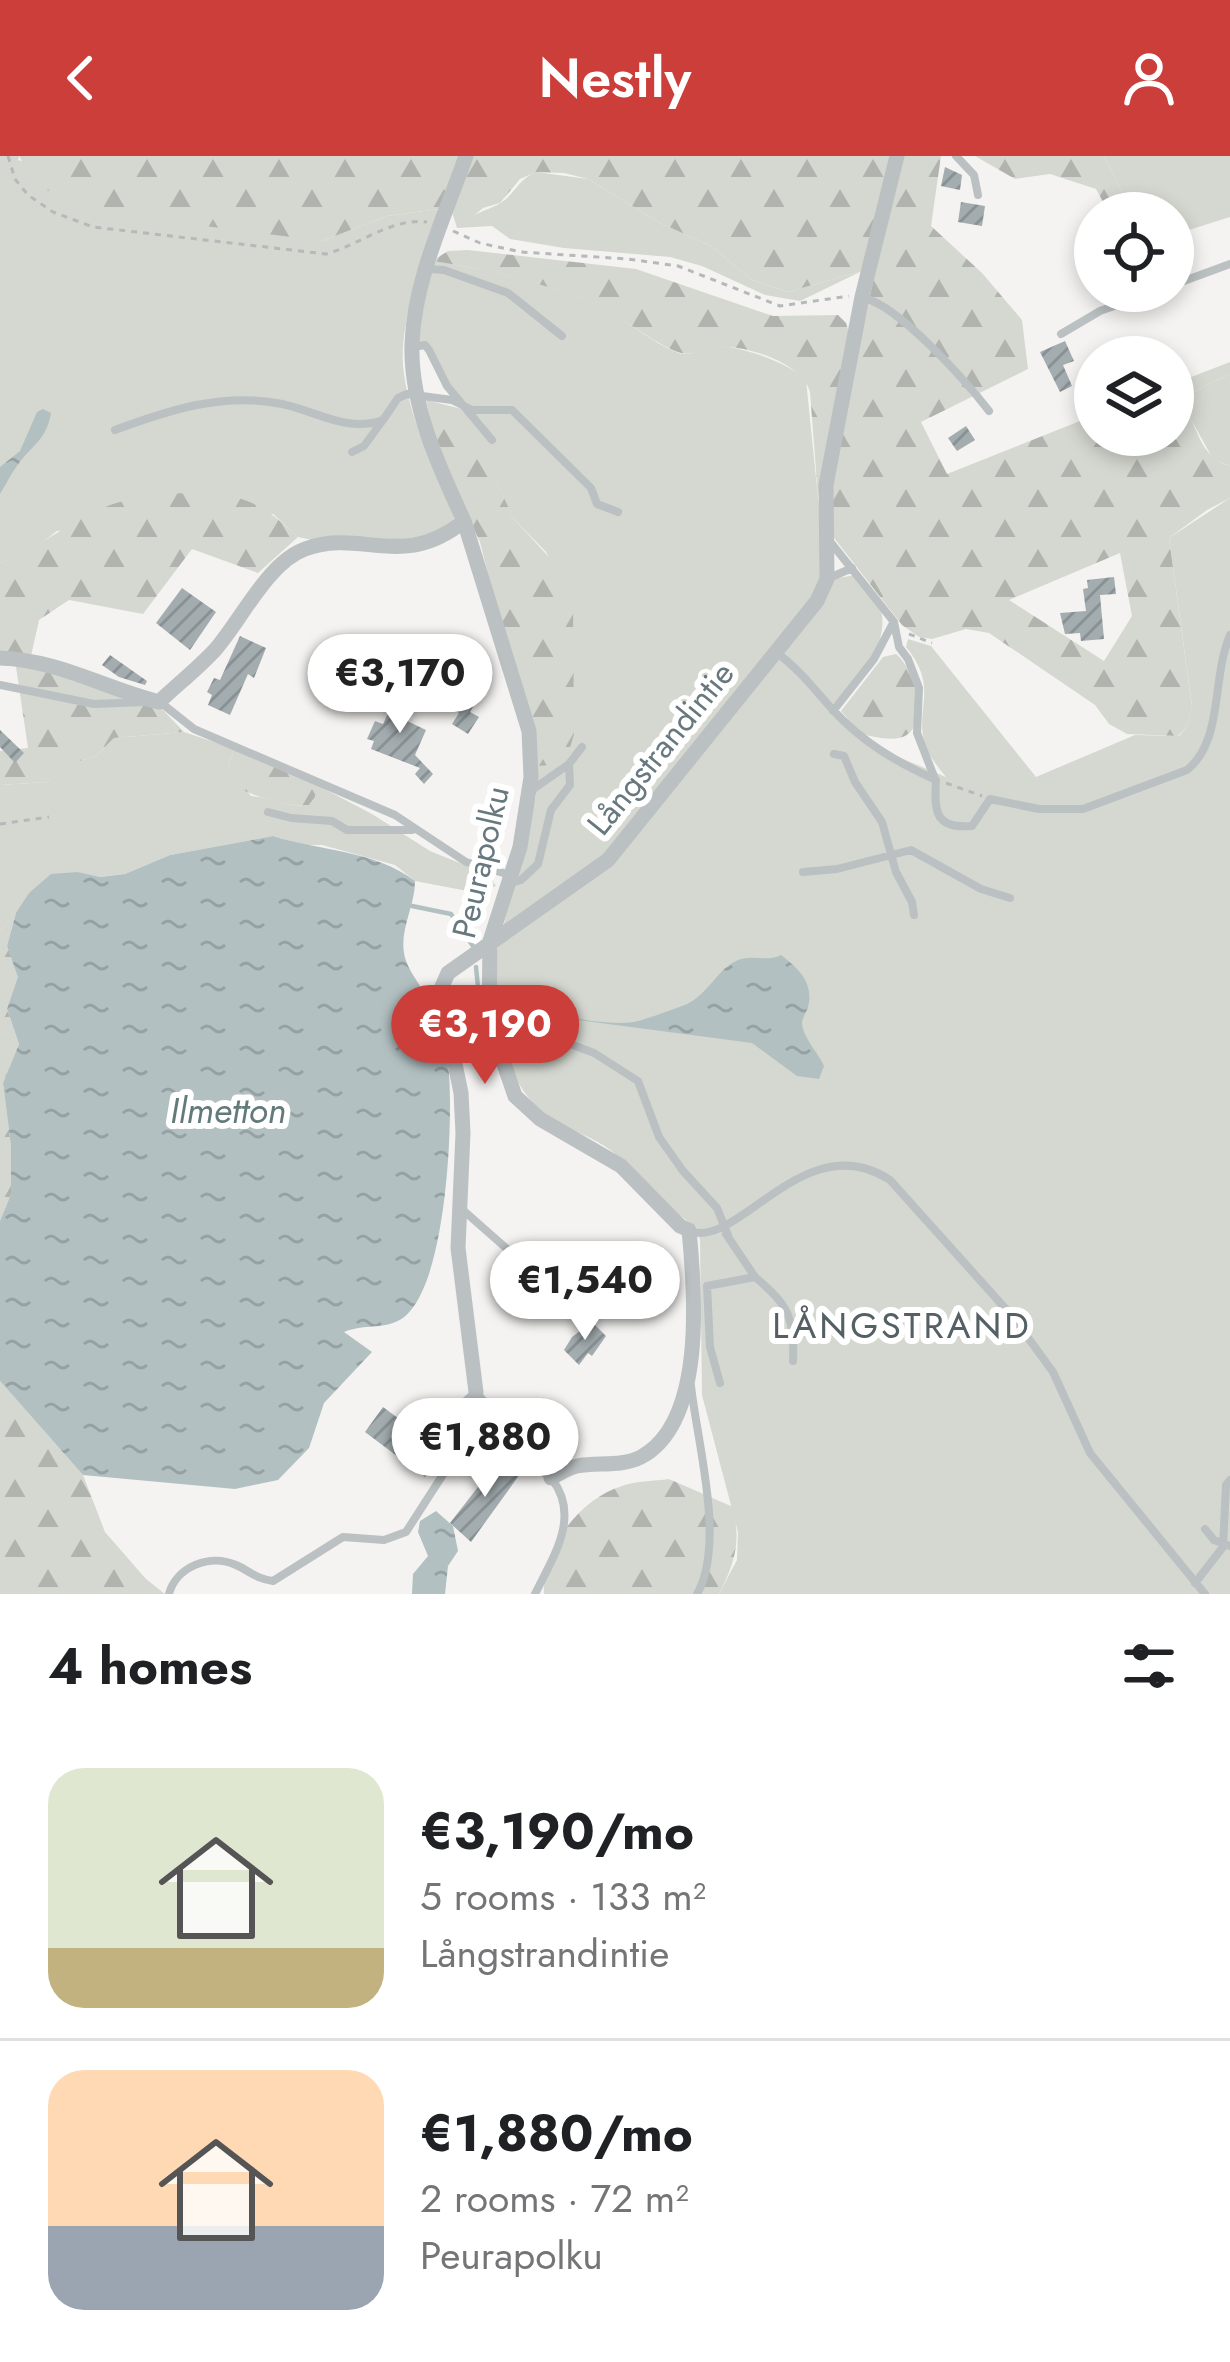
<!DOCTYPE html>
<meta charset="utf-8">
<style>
:root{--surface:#fff;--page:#f2f2f2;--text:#202124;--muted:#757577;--line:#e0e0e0;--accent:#cc3e39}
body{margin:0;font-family:Jost,sans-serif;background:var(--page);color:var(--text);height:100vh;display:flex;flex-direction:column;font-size:45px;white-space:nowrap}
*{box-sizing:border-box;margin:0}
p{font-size:39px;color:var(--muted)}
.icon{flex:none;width:66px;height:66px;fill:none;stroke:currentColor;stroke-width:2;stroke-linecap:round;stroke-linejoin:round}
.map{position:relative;height:1438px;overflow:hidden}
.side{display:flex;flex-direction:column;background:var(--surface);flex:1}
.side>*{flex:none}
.fabs{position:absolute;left:1074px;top:36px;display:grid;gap:24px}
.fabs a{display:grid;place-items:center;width:120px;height:120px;border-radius:50%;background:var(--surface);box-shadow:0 6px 18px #0003;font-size:60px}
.price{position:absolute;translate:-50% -102px;padding:0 27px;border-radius:42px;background:#fff;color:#222;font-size:39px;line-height:78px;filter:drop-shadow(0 3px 6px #0008)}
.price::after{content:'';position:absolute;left:50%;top:72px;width:36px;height:27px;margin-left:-18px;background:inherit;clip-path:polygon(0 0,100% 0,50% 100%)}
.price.active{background:var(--accent);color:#fff}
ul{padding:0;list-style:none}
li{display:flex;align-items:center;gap:36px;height:300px;padding:0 48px}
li+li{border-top:3px solid var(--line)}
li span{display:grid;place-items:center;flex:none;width:336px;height:240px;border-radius:36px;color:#555}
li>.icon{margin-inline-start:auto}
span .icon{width:144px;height:144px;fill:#fffc;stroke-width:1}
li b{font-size:51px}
h2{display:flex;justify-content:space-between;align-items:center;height:144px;padding:0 48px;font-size:51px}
header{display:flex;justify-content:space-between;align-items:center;height:156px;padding:0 48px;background:var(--accent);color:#fff;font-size:54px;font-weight:600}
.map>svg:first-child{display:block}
.grass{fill:#d5d8d0}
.forest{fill:url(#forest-firs);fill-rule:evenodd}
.water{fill:url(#water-ripples)}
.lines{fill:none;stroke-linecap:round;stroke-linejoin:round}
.stream{stroke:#b2c0c1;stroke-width:4.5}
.building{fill:url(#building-hatch)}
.path{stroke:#b5b9ba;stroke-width:3;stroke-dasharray:6 6;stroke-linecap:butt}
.lane{stroke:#bbc0c2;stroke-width:8}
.street{stroke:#bbc0c2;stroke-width:15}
.labels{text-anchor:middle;stroke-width:12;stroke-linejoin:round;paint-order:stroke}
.street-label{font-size:33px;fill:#67787e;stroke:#fff}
.water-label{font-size:36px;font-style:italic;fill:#637a7b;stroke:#fff}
.neighbourhood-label{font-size:36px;letter-spacing:3px;fill:#546064;stroke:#fff}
</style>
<header><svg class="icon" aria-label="back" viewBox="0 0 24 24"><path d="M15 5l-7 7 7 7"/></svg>Nestly<svg class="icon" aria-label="person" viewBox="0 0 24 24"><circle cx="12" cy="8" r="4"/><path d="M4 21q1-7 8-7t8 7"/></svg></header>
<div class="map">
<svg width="1230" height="1438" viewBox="0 0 1230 1438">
<defs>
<pattern id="forest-firs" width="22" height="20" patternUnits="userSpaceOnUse" patternTransform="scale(3)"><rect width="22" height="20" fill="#d5d8d0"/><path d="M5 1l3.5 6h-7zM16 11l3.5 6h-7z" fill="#b1b4ae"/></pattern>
<pattern id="water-ripples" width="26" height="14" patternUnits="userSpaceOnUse" patternTransform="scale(3)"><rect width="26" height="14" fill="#b2c0c1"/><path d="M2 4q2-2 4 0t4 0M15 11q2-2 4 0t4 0" fill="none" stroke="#95a1a2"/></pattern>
<pattern id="building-hatch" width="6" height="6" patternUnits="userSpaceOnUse" patternTransform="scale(3)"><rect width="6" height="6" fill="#a3acaf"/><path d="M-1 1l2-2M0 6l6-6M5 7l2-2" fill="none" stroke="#899194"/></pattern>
</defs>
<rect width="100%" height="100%" fill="#f4f3f1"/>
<path class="grass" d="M0,0h19l-1,4 304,81 65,-25 52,-7c-14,45 -39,109 -36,156 4,49 32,107 53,151l-12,15 -44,12h-73l-29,-6 -25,-23 -216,17 -30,23 -27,9z
M1104,0h126v61l-57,18v-22h-40z
M536,16l52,7 72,44 51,23 41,34 36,12 74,-21 -62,30 -35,-6 -63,-29 -32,-9 -106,-9 -54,-9 -18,-13 -35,2 -5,-16 18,6c11,-8 26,-10 36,-19 12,-11 14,-20 30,-27z
M432,105c49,7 129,25 172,47 24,13 47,34 72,44 15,6 22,-3 35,-5 23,-5 80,17 95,33l13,127 14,72 22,-4c8,9 20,20 24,30 15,35 -22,79 -46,99l27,30 36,22 50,21c-7,-9 -17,-20 -21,-33 -11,-35 15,-56 -19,-97l2,-8 23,7 105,131 99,-42 44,1 8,-10 5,-20 -23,-168 61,-40v1096h-511l18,-34 1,-28 -36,-137 -2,-155 -4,-14c-32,-18 -55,-50 -83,-74 -20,-16 -44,-21 -65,-36 -41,-28 -55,-94 -57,-141l45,-179v-30l35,-112 2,-50 -27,-52 -32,-33 -81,-169 -19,-6z
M1230,218v92l-17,-7 -30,-54 3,-10z
M184,576l51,17 -7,17 23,30c21,2 38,12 58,9l6,-8v-13l57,30 58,37 57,23 9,12 -18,7 -63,-12 -20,-16 -73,-20h-20l-29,-9 -103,19 -45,19 -26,3 -21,-5 -49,21 -4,11 -25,27v-146l47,-3 22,-18 27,-8 18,-18z"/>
<path class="forest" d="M19,0h440l-20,53 -52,7 -65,25 -228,-29 -58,-27z
M469,0h422l-29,115 -74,21 -36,-12 -41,-34 -51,-23 -72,-44 -24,-6 -28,-1 -16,7 -20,24 -17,5 -13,11 -18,-7z
M901,0h40l-10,70 51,47 40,47 6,49 -107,53 26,52 148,-59v20h78v-51l57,-22v12l-44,21 -3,10c16,23 16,52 47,61v32l-23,12 -38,28 23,169 -5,19 -9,10 -51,-2 -18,-10 -14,-19 -106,-72 -23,-4 -34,10 -13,-2 -17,-12 -71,-91 -2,-17 12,-91zM1120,397l12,63 -28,45 -95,-61z
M975,0h129l29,57h-24l-13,-24 -46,-15 -35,5z
M468,94l168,19 137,47 65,-1 8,8 4,12 -32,162 -8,-105c-8,-29 -65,-48 -94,-45 -13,1 -21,9 -35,6 -20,-5 -58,-35 -80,-46 -42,-21 -121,-39 -169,-46l16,-10z
M426,244l36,9 52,110 54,59 5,26 1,130 -7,24 -14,7 -17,1 -56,-224 -42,-89z
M159,337c67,1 88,-5 139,44l-40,36 -66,-24 -49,65 -74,-14 -30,20 -8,36 -31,-4v-89c37,-13 66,-40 103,-55 17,-8 38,-10 56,-15z
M896,498c17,13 33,64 12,80 -11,9 -36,3 -48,-1l-19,-22 42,-54z
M16,511h24l122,42 22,23 -70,6 -18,18 -26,8 -23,18 -47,3v-34l28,-3z
M235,593l80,35v13l-6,8c-22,3 -60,-10 -80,-22l-1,-17z
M16,757l-9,33 12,31 -12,32 12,35 -16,39 8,63v48l-11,27v-290z
M0,1225l83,94 22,57 41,47 19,15h-165z
M669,1323l64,28c8,36 2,55 -14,87h-175c-3,-44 35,-95 78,-108 14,-5 32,-5 47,-7z"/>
<path class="water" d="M43,253l8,4c-5,29 -20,32 -34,53 -7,9 -11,19 -17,28v-27l20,-16 17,-39z
M273,680c47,15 101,14 142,45 0,25 -15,47 -11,72 3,20 23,38 30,57 6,19 13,44 15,64 4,54 -3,194 -38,236 -18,23 -44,12 -67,22l28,20 -48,51 -15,45 -31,32 -43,9 -152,-14 -83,-94v-160l11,-27v-48l-8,-63 16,-39 -12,-35 11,-32 -11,-31 9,-33 13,-20 22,-19 27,-2 22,5 25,-3 45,-19z
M781,799c17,13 31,26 28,48 -1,7 -6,13 -7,19 0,15 16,30 22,44l-5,13 -22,-3 -45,-33 -250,-33v-7c34,7 98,24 131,19 6,0 47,-15 54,-18 21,-10 30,-34 49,-43 15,-8 29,2 45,-6z
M436,1355l17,15 5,25 -10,15 -3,28h-33l1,-20 15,-18 -10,-24 2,-11z"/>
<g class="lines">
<path class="stream" d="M412,750l39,8 22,32
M476,811l4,41"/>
</g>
<path class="building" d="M945,11l17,8 -2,15 -19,-4z
M961,46l24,4 -3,20 -24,-4z
M1065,185l9,20 -11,4 9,21 -12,6 -20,-40z
M966,270l9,14 -18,11 -9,-13z
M1114,421l2,17 -16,1 4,44 -23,2 -1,-8 -15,1 -5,-21 26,-2 -3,-22 5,-1 -1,-8z
M182,432l34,24 -26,38 -34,-27z
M240,480l26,12 -12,30 -6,-4 -18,41 -22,-10 4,-10 -5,-3 7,-14 6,2z
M110,499l37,26 -2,4 -26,-8 -17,-12z
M400,533l14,6 -11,24 23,11 -11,25 18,19 -9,10 -9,-10 5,-6 -49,-19 3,-8 -7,-2 8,-18 8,3z
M453,538l20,13 -3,5 9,5 -11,17 -16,-10 7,-11 -13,-7z
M0,574l24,23 -9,10 -15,-16z
M592,1166l14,14 -14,20 -4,-3 -9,12 -15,-15 8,-13z
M383,1251l23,17 -4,7 36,29 -13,17 -60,-45z
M499,1304l21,14 -49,68 -21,-19z"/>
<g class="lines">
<path class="path" d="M8,0l7,23 13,16 25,17 40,15 233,27c34,-9 64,-36 101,-32
M453,75l27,12 41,9 107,7 50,7 102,40 69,-10
M909,478l23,9
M946,627l36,13
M0,668l49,-7"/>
<path class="lane" d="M956,0l18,19 4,20
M427,113l17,1 64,23 54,43
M1173,129l57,-21
M864,142c35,8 102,83 125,113
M1061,178l39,-23 56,-20
M413,191l12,-2 4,5 18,36 45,54
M383,264l15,-22 9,-4 45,6 20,10h40l79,78 6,16 21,8
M115,274c54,-20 108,-38 167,-26 34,7 65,29 101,16l-19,26 -12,6
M828,383l66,83 5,25 9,12 11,29 -2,45 18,46
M827,423l25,-11
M777,497c22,16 37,36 55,56 30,33 64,53 104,71 -2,32 -1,49 36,46l18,-27 49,10h44l104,-39c37,-30 24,-90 43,-135
M0,529l94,19 51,-2
M160,546l34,27 201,86 71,47 44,13
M833,555l41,-52 19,-36
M834,598l10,2 11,26 27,40 14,50 16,30 2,13
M532,634l37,-26
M268,656l23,6 41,3 15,9h65
M803,716l34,-3 74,-19 70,39 29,9
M508,728l13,-4 17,-16 13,-54 19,-25 -1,-21 13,-17
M489,857l105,40 44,28 21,56 24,34 34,37 11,27
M464,1055l101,89
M690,1075c48,19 115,-107 200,-51l123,137 40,55 37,81 115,141
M726,1078l29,43
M720,1227l-10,-36 -3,-61 48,-9c33,28 40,40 38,84
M691,1230c6,56 35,157 6,208
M484,1287c14,8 60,26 68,36 29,38 1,78 -17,115
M1205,1373l9,11 16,6
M1195,1427l28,-36 3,-62 4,-5
M169,1438c7,-27 41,-41 67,-29 14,6 20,14 37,16l70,-44 41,3 22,-8 47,-73 18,-5 13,-11 12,-28 -20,-23c-24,19 -36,38 -23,67"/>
<path class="street" d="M464,365l65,210 2,46 -11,70 -30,94 -1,79 26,76 25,23 81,47 59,60 9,4c6,62 17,192 -48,227 -19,10 -44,5 -64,9 -9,2 -18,8 -26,12
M0,502c58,2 104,30 159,44 18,-17 38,-33 55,-51 26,-29 54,-89 91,-102 56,-21 98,22 159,-28 -25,-54 -54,-116 -52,-177 2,-64 33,-128 54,-188
M476,1236l-18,-144 5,-115 -2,-40 -21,-102 8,-18 160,-113 209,-259 10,-22 -1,-94 36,-188 35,-141"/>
</g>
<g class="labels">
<g class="street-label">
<text transform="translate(660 592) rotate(-51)" y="12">Långstrandintie</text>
<text transform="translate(480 706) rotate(-77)" y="12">Peurapolku</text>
</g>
<g class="water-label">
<text x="228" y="967">Ilmetton</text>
</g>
<g class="neighbourhood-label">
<text x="902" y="1182">LÅNGSTRAND</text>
</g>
</g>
</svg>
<div class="fabs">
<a><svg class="icon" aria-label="locate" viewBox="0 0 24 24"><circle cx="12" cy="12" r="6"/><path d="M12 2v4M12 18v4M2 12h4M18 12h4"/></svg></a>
<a><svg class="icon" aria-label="layers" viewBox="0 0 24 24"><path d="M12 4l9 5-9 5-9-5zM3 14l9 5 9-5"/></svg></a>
</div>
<b class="price" style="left:400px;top:580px">€3,170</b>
<b class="price active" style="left:485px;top:931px">€3,190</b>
<b class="price" style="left:585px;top:1187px">€1,540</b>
<b class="price" style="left:485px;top:1344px">€1,880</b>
</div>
<section class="side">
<h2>4 homes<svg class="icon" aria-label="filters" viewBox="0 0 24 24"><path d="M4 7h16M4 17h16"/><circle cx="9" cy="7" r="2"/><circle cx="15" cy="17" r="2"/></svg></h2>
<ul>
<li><span style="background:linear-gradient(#dfe7d0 75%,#c2b280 0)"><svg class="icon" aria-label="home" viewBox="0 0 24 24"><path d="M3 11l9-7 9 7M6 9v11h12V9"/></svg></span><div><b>€3,190/mo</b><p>5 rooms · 133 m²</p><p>Långstrandintie</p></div></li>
<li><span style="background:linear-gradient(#ffd9b3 65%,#9aa5b1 0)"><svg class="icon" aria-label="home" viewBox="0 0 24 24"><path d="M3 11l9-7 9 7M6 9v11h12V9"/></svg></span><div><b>€1,880/mo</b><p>2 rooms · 72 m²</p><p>Peurapolku</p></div></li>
</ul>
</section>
